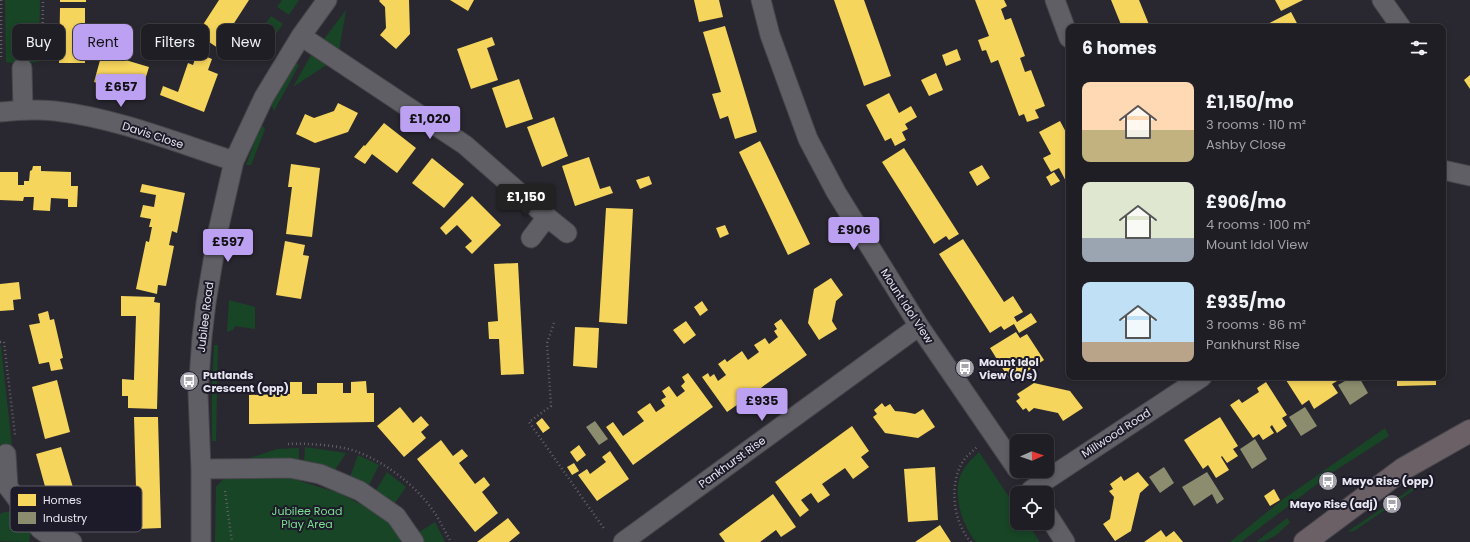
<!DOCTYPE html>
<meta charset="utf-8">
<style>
:root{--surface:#1f1e24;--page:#2c2b31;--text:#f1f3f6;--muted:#a1a2a6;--line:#3c3c41;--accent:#bca0f2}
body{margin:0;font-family:Poppins,sans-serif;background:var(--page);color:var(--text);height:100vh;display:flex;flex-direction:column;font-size:15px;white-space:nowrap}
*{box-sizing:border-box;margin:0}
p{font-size:13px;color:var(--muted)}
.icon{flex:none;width:22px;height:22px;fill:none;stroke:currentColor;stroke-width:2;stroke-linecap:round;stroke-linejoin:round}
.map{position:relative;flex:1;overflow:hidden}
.drawer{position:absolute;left:1066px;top:24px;width:380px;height:356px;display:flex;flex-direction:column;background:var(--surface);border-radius:8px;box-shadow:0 2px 6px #0003,0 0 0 1px var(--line)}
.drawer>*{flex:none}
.banner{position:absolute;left:12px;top:24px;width:380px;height:36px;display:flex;gap:8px}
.needle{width:26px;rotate:88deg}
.tools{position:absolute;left:1010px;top:434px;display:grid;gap:8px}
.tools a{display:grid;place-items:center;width:44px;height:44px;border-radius:8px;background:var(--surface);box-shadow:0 2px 6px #0003,0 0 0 1px var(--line);font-size:20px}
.price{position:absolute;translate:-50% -34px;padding:0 9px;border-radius:4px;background:var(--accent);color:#111;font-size:13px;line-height:26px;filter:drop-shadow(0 1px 2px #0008)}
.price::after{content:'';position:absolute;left:50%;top:24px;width:12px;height:9px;margin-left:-6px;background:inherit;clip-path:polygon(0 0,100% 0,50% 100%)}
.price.current{background:#222;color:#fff}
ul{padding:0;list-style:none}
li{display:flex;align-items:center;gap:12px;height:100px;padding:0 16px}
li span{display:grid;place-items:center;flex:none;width:112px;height:80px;border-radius:8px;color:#555}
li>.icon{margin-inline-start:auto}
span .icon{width:48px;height:48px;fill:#fffc;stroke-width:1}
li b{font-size:17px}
h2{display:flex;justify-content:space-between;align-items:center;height:48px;padding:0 16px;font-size:17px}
.tag{padding:0 14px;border-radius:8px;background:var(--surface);box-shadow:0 2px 6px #0003,0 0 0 1px var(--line);font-size:14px;line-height:36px}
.tag.current{background:var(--accent);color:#111}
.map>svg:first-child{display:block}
.green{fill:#184526}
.homes{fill:#f6d55c}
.industry{fill:#8c8c6e}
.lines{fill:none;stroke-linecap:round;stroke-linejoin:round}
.minor-casing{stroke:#46454b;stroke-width:21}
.primary-casing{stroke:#46454b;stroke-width:24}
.path{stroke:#636267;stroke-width:2.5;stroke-dasharray:1 3;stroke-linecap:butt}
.minor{stroke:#5f5f65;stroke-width:19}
.primary{stroke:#6a6066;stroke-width:22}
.labels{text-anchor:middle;stroke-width:4;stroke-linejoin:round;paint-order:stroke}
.street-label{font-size:11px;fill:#e8e7f1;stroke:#1d1b29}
.poi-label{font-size:11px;font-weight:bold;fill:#e8e7f1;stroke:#1d1b29;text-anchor:start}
.park-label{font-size:11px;fill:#7bdf91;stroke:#1d1b29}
.key{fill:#1d1b29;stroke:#5a5865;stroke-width:1}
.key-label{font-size:11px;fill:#e8e7f1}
</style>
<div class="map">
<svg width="1470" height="542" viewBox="0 0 1470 542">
<rect width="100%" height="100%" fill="#292830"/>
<path class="green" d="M5,0h35l-1,62 -17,2 -16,-2z
M282,0h17l-10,15 -12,-8z
M346,10l-7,41 -9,-5 -6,-7z
M271,16l12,8 -26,37 -4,-6 -2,-9z
M311,55l10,2 7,7 -35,23z
M295,63l4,2 -25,46 -3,-7z
M261,124l4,5 -14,36h-5z
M229,300l26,7v22l-20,-3 -2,4 -6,2z
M214,345h4l-2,96h-4v-47z
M0,346h1l11,101 -12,1z
M1385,428l4,8 -56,36 -92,70h-11l52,-42z
M305,447l41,6 -11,17 -31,-7z
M299,448v14l-55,-2 33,-11z
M979,452l38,57v14h10l13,19h-64c-13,-15 -23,-46 -16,-65 3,-10 12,-18 19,-25z
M358,455l21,10 -10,20 -19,-8z
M387,472l19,15 -13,19 -18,-14z
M286,474l14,7 39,12 23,12 7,-1 32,29 -1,9h-185l1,-55 11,-12z
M1427,478v3l-73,50 -7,1z
M5,512h12c9,11 16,15 12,30l-29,-1v-27z
M1287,518l3,4c-10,10 -19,20 -34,20z
M435,522l10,20h-24l-5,-8z"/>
<path class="homes" d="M60,0h26v2h-26z
M219,0h30l-31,48 -21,-14z
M380,0h29l1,34 -14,15 -16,-14 6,-7 -1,-21 -6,-6z
M450,0h24l-6,11z
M694,0h25l4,17 -24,5z
M834,0h30l27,76 -27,10z
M975,0h29l3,6 -6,3 4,11 6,-2 14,38 -5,2 5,14 6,-2 14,36 -10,4 4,8 -12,4 -3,-8 -5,2 -21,-56 -7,3 -5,-13 -4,1 -4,-11 11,-4z
M1111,0h28l11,27h-28z
M1275,0h28l-22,11z
M60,8h25v55h-26z
M1291,12l8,15h-37z
M725,26l32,106 -22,7 -7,-23 -8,3 -8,-25 9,-2 -18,-60z
M492,37l3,8 -8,3 11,32 -27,9 -14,-40z
M957,49l4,11 -15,6 -4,-11z
M102,53l47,14 -9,29 -46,-14z
M197,53l15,6 -4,11 10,4 -14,38 -44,-17 3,-9 15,6 10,-29 5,2z
M936,73l7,17 -14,6 -8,-16z
M1470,75v14l-6,-9z
M519,79l14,40 -27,9 -14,-40z
M889,93l10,20 12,-7 6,11 -12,7 3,5 -6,3 4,8 -11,6 -4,-8 -6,3 -19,-36z
M338,103l20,10 -10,19 -33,11 -19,-9 9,-20 9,4 20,-7z
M554,117l14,39 -26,11 -15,-40z
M1060,121l9,17v49l-10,-19 -8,4 -8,-14 8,-4 -12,-22z
M384,123l32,25 -19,25 -25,-19 -7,10 -11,-7 10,-12 1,1z
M760,141l50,103 -22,11 -49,-103z
M904,148l55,86 -10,6 -3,-4 -12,8 -52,-82z
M589,157l11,32 10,-3 3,7 -38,13 -13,-40z
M432,158l32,26 -20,24 -32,-25z
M291,164l29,4 -8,69 -26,-3 6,-47h-4z
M982,165l8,13 -13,8 -8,-14z
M33,166h8v5l30,1v14h7l-1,21h-9v-8l-17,-1 -1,13 -17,-1 1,-13h-10l-1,4 -23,-1v-28h18v13h6v-4h5l1,-10 2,-1z
M1054,172l6,9 -9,5 -5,-9z
M649,176l3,8 -12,5 -4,-9z
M142,184l43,9 -8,40 -5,-2 -3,14 5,1 -8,40 -8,-1 -1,9 -21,-5 10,-48 3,1 3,-15h-3l2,-8 -11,-2 3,-12 11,2 2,-12 -16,-3z
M472,196l29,29 -29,29 -7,-7 7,-6 -15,-16 -11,10 -6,-7z
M606,208l27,1 -6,115 -28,-2z
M725,225l4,9 -9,4 -4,-10z
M963,239l41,63 9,-6 10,16 -9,5 3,5 14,-9 6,9 -18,11 -5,-9 -10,6 -3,-4 -11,7 -51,-79z
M285,241l20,4 -2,10 6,1 -8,43 -25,-4z
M518,263l6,111 -23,1 -2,-36h-10l-1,-17 10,-1 -4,-57z
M831,278l12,17 -7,6 -4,20 5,8 -18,11 -11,-17 6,-34z
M19,282l2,17 -8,1 1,10 -14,1v-27z
M121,296l34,1 -1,5 6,1 -3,106 -29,-1v-12h-6v-17l12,1v-2l2,-62h-15z
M702,301l6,9 -8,6 -6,-9z
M48,311l2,9 4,-1 9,39 -3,1 3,10 -12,2 -2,-9 -10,2 -10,-39 11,-2 -2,-9z
M781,319l26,36 -80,57 -25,-35 6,-4 2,4 4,-3 4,7 8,-6 -8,-11 7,-5 2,3 15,-11 6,9 11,-8 -5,-7 11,-7 4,6 9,-7 -4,-6 3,-2 -3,-5z
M686,321l10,14 -12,9 -11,-14z
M575,327l24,1 -2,40 -24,-2z
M1016,332l4,6 7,-4 17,26 -33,22 -21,-34z
M688,373l25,34 -80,58 -27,-38 7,-5 10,14 21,-15 -7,-9 13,-9 6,9 9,-6 -4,-6 5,-3 -4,-6 7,-5 8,11 8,-6 -4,-5 4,-4 -3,-5z
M1284,377h50l3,4 -5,3 6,9 -24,16 -5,-9 -7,5z
M1397,377h39v8l-39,1z
M57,380l13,52 -25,7 -13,-52z
M366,381l1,12h7v29l-125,2v-29l41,-1v-12h12v12h15v-11h26v10h8v-11z
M1266,382l21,33 -5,3 5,8 -10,7 -5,-8 -2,2 4,6 -11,7 -4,-6 -6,4 -23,-33 9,-6 3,4 17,-11 -2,-4z
M1034,383l36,8 13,17 -20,13 -5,-8 -24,-5 -5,4 -3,-4 -3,2 -7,-9 4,-3 -3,-4z
M882,403l3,4 5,-3 5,7 10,1 10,2 8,-5 12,18 -17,11 -33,-5 -12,-16 4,-3 -3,-4z
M400,407l13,16 8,-7 8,9 -8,7 5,6 -22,19 -27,-31z
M134,417h24l3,111 -24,1v-26l-17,1 -1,-15 17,-1z
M1220,417l18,29 -5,3 5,7 -11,7 -5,-7 -1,1 8,13 -13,8 -8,-13 -5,4 -19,-29z
M542,418l8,10 -7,5 -7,-10z
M852,426l17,25 -8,6 8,10 -16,12 -8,-11 -23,16 8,11 -12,8 -7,-10 -10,7 8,10 -9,7 -25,-35z
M441,440l12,16 9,-7 6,7 -9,7 16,21 9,-7 6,8 -8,7 16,21 -23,19 -58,-73z
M579,445l7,10 -9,7 -7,-10z
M61,447l16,54 -26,7 -15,-54z
M610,451l19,28 -32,22 -19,-26 9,-6 3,5 16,-12 -4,-5z
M574,463l5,8 -7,4 -5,-8z
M935,467l3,53 -30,2 -4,-53z
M1138,472l11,13 -9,8 -9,38 -16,10 -12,-17 7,-5 4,-22 -5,-6 4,-2 -3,-5 11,-8 3,5z
M1274,489l6,11 -10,6 -6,-10z
M773,494l23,33 -15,10 -5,-7 -16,12h-35l-6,-8z
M508,518l12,15 -11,9h-32z
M940,525l11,17h-36z
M1161,530l5,7 8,-6 9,11h-39z"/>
<path class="industry" d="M1352,377h7l9,16 -18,12 -12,-20z
M1305,407l12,19 -16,10 -12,-19z
M595,421l13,18 -9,6 -13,-18z
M1255,439l12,20 -15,10 -12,-20z
M1164,467l10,16 -14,10 -11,-16z
M1207,472l17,27 -7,5 -5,-10 -18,12 -12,-19z"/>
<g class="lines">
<defs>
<path id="minor" d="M761,0l9,35 38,104 28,53 83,134 98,143
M1055,0l14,38
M1382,0l19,27
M301,36l164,109 82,72 20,16
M22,68l1,42
M0,112c18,-2 37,-3 55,-1 61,7 120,31 179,50
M1443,170l27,6
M531,238l16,-21
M6,454l2,33 32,42 13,9 19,4
M201,469l89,-1 30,6 40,17 36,25 18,26
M1031,490l171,-113
M1047,514l18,28
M201,542v-73l-3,-76 4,-56 4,-34 12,-72 16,-70 30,-64 37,-61 26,-36
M623,542l296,-216"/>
<path id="primary" d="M1305,542l98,-73 67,-38"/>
</defs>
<use href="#minor" class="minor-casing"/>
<use href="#primary" class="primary-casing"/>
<path class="path" d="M1,0v59
M42,59l1,-59
M554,323l-7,20 4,63 -22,16 76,108
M0,342h4l11,93
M288,444c19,-1 52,1 70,8 32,13 64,38 81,68 4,7 8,15 12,22
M225,491l7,51
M971,542c-18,-20 -22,-56 -9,-79 3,-6 10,-11 15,-16"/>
<use href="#minor" class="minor"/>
<use href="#primary" class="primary"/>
</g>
<defs>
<symbol id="bus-disc" viewBox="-11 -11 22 22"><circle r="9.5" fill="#a5a4ad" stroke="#1d1b29"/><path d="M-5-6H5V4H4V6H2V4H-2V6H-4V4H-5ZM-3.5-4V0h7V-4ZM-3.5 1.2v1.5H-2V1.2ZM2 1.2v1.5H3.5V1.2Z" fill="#fff"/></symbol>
</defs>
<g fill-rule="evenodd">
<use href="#bus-disc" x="954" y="357" width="22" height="22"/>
<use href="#bus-disc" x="178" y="370" width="22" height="22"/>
<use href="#bus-disc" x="1317" y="470" width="22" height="22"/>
<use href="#bus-disc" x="1381" y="493" width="22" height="22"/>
</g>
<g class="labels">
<g class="street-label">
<text transform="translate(153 135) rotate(18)" y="4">Davis Close</text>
<text transform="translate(907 306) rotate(57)" y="4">Mount Idol View</text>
<text transform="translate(205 317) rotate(-83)" y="4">Jubilee Road</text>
<text transform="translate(1116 433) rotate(-33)" y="4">Millwood Road</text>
<text transform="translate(732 462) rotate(-36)" y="4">Pankhurst Rise</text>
</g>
<g class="poi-label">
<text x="979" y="366">Mount Idol<tspan x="979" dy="13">View (o/s)</tspan></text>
<text x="203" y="379">Putlands<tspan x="203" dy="13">Crescent (opp)</tspan></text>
<text x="1342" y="485">Mayo Rise (opp)</text>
<text x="1378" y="508" text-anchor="end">Mayo Rise (adj)</text>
</g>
<g class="park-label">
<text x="307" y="515">Jubilee Road<tspan x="307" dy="13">Play Area</tspan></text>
</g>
</g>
<rect x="10" y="486" width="132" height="46" rx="6" class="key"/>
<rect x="18" y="494" width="18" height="12" fill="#f6d55c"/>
<rect x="18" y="512" width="18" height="12" fill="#8c8c6e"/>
<g class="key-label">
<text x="43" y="504">Homes</text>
<text x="43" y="522">Industry</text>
</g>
</svg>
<div class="tools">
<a><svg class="needle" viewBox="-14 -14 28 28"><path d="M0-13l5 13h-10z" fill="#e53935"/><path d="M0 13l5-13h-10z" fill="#a1a2a6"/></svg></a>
<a><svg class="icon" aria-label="locate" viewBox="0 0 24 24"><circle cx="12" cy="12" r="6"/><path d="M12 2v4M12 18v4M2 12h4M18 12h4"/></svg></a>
</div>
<b class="price" style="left:121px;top:108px">£657</b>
<b class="price" style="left:430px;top:140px">£1,020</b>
<b class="price current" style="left:526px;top:218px">£1,150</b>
<b class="price" style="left:854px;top:251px">£906</b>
<b class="price" style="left:228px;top:263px">£597</b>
<b class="price" style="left:762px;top:422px">£935</b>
<div class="banner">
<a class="tag">Buy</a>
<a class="tag current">Rent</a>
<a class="tag">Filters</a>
<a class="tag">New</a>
</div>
<section class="drawer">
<h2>6 homes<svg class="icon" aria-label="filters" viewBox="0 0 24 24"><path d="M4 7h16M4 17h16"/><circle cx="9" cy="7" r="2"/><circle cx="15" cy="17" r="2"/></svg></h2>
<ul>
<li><span style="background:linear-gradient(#ffd9b3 60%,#c2b280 0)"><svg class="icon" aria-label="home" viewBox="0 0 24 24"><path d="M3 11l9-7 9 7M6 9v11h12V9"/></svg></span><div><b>£1,150/mo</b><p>3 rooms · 110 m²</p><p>Ashby Close</p></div></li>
<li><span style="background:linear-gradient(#dfe7d0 70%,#9aa5b1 0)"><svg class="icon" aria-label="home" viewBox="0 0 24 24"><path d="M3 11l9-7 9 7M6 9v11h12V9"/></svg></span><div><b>£906/mo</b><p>4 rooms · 100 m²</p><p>Mount Idol View</p></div></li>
<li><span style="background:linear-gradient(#bfe0f5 75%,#b9a48a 0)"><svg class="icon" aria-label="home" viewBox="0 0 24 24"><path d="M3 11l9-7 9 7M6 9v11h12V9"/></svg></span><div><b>£935/mo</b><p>3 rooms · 86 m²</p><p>Pankhurst Rise</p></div></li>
</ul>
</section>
</div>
